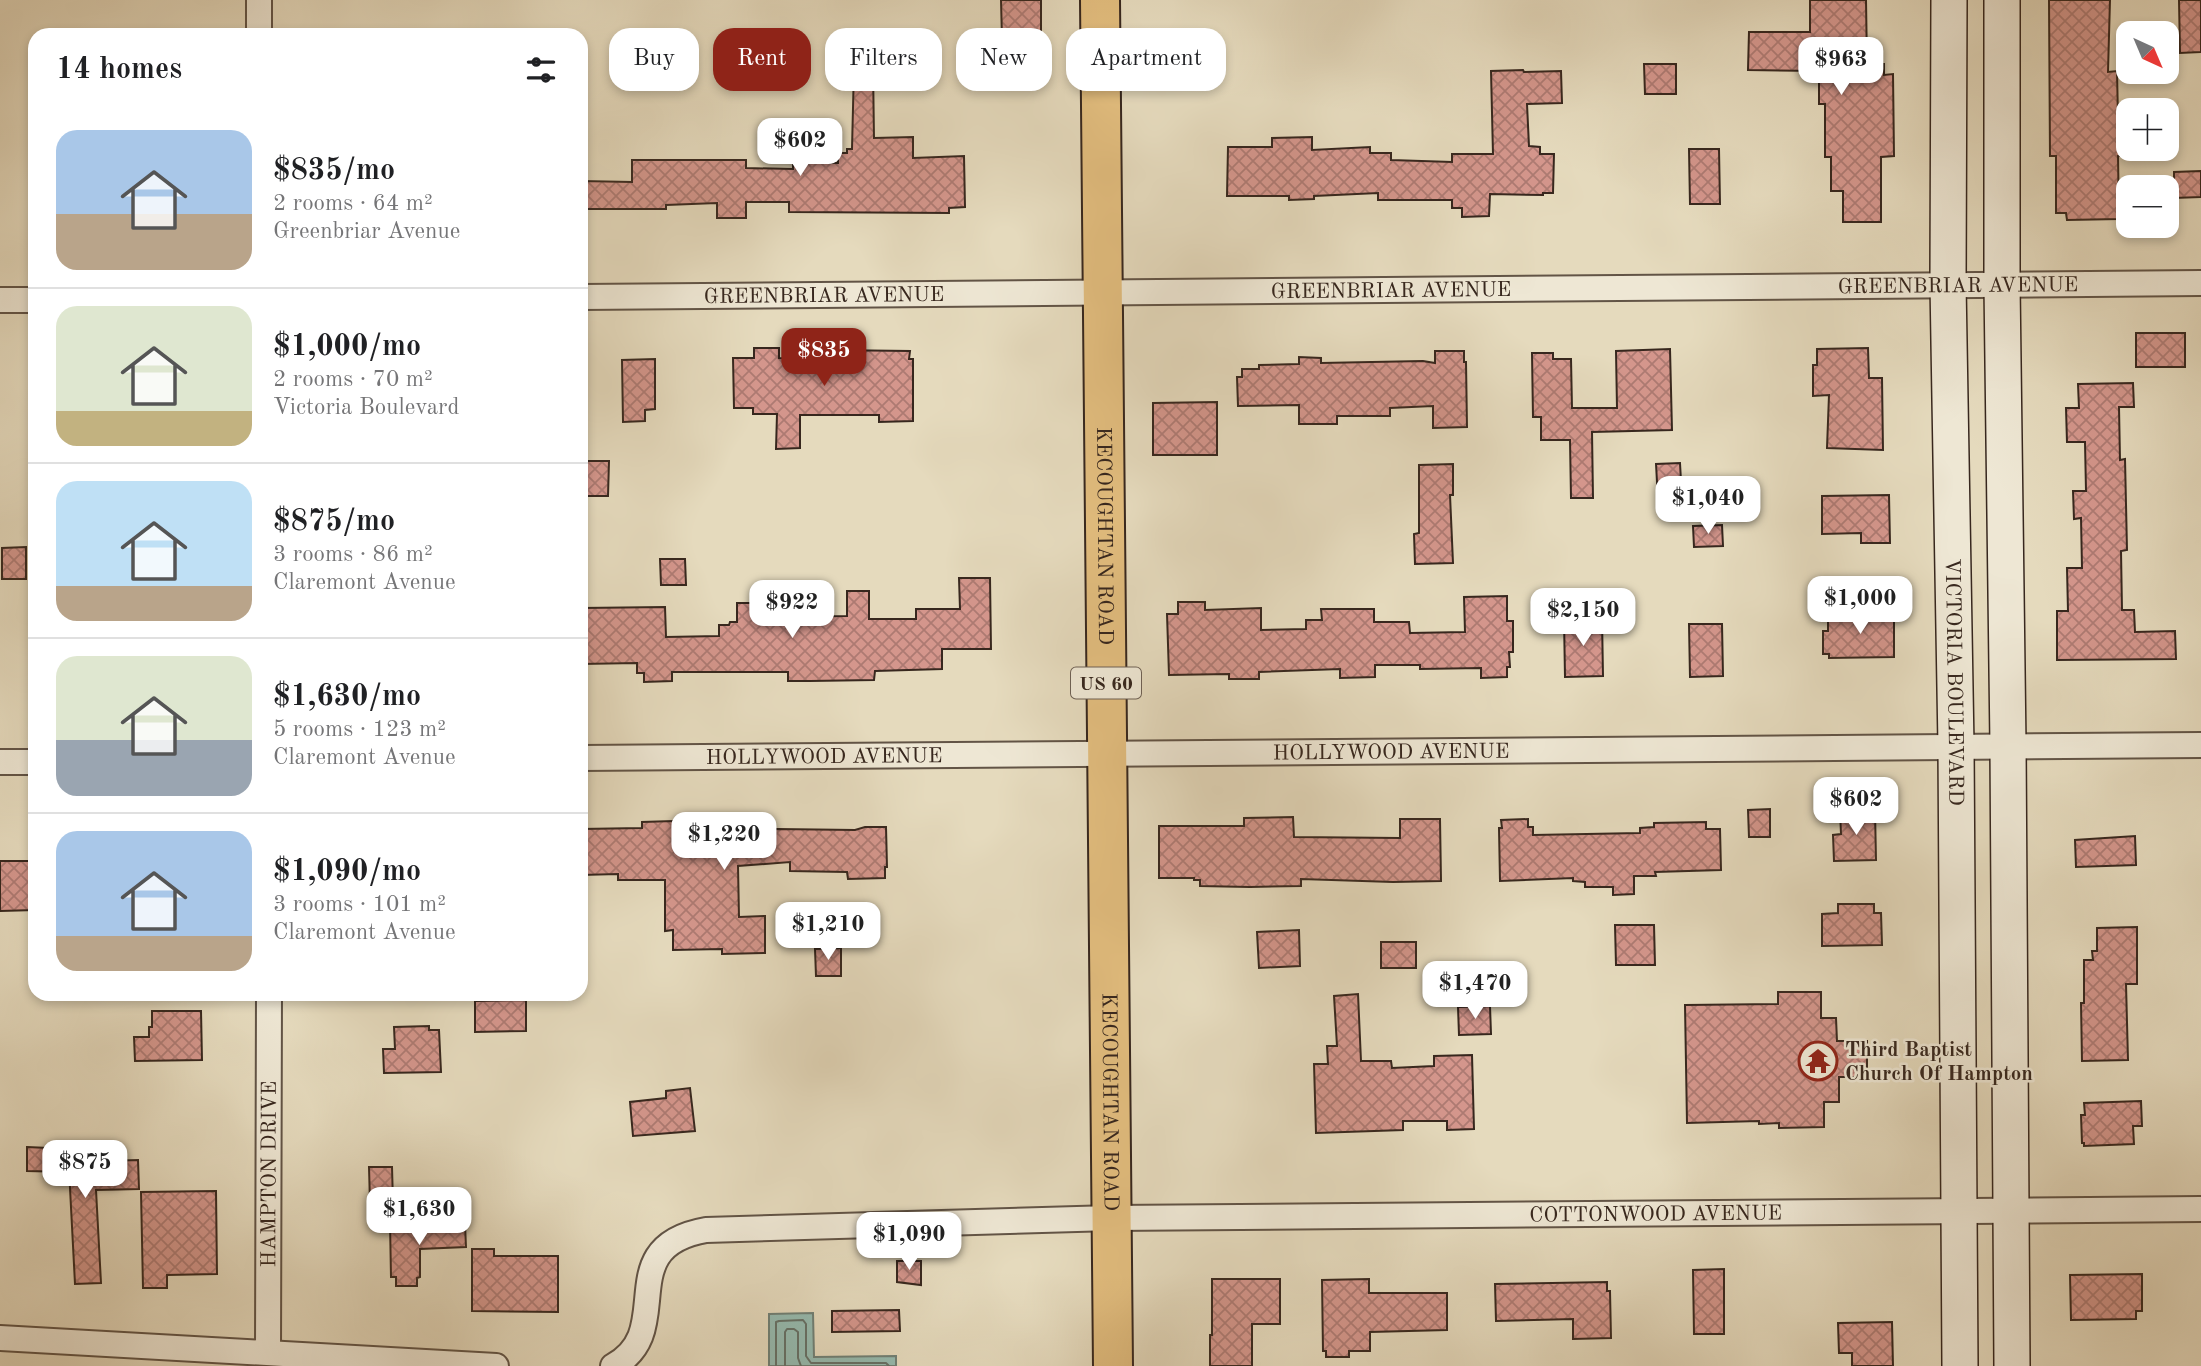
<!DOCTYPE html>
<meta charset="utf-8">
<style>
:root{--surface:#fff;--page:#f2f2f2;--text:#202124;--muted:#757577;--line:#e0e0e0;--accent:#8f2418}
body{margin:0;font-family:"Old Standard TT",serif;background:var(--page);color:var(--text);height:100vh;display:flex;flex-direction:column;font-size:26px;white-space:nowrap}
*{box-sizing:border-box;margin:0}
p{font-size:23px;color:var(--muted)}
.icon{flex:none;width:38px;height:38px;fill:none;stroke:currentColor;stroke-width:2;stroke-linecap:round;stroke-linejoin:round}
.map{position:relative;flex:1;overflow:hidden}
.sheet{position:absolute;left:28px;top:28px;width:560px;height:973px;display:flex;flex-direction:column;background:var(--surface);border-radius:21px;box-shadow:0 4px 10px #0003}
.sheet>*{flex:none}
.hud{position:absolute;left:609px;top:28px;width:665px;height:63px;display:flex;gap:14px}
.needle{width:46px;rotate:136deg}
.tools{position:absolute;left:2116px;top:21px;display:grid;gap:14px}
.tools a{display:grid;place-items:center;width:63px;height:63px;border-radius:14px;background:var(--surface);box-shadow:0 4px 10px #0003;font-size:35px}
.price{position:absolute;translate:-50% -60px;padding:0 16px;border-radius:14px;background:#fff;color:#222;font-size:23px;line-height:46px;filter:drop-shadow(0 2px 4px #0008)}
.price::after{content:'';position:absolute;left:50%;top:42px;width:21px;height:16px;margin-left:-10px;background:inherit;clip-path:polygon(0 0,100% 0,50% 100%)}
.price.on{background:var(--accent);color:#fff}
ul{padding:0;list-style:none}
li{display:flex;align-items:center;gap:21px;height:175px;padding:0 28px}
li+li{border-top:2px solid var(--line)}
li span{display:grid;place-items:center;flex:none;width:196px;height:140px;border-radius:21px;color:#555}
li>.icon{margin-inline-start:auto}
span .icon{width:84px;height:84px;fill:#fffc;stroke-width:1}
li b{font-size:30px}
h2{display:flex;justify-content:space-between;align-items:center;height:84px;padding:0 28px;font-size:30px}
.pill{padding:0 24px;border-radius:21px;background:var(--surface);box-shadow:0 4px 10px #0003;font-size:24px;line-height:63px}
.pill.on{background:var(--accent);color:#fff}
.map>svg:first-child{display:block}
.water{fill:#96bbb0;stroke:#708076;stroke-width:2}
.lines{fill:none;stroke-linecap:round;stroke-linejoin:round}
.shore{stroke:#667167;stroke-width:2}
.building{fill:url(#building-cross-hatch);stroke:#37271e;stroke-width:2}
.minor-casing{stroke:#625446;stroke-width:28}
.secondary-casing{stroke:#37271e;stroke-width:38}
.primary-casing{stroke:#37271e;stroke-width:42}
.minor{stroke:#eee7d4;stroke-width:24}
.secondary{stroke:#eee7d4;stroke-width:35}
.primary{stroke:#e2bd7e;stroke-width:38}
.labels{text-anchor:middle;stroke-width:5;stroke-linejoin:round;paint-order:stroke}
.shield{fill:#eee7d4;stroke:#6e6155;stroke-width:2}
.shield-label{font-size:19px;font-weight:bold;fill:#37271e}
.street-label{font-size:21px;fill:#37271e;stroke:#eee7d4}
.poi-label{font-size:21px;font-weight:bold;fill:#37271e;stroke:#eee7d4;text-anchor:start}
</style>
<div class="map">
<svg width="2201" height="1366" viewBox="0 0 2201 1366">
<defs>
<pattern id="building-cross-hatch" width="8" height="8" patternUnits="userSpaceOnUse" patternTransform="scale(1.75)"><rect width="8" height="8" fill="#d4968c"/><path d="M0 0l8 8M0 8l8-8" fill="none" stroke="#ad7a72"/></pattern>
</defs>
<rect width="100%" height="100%" fill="#e5dabd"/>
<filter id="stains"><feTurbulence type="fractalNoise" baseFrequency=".00286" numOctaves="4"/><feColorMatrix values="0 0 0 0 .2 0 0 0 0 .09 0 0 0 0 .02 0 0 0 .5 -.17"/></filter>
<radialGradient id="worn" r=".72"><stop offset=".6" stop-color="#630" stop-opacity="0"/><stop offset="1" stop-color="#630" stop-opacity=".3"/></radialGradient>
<path class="water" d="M813,1313l1,44 82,-1v10h-127v-52z"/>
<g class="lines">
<path class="shore" d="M776,1366v-44l3,-1 24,-1 3,4v32l5,7h75l3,3
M785,1366v-34l2,-3h7l4,3v26l3,8"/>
</g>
<path class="building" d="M1001,0h40v39h-39z
M1810,0h56l1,64h17v11l9,-1 1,82 -13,1v65h-38v-31h-12v-34h-6v-53h-6v-33l-71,-1 1,-38h61z
M2049,0h61l-2,72 9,-1 1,47h3v38h-3l1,63 -52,1 -1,-7h-10v-57h-6z
M2179,0h22v52l-21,1z
M1644,64h32v30h-31z
M854,67h19l1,71 39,-1v21l51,-2 1,51 -16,1v5l-160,-1v-10h-43v16h-29v-15l-51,2v4h-85v-28l51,1v-22h114v8l47,1v-7l45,1v-10h9v-4h5z
M1523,70l1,2 37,-1 1,32 -35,1 2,42 11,1v7h14l-1,39h-10v2l-53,-1 -1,22 -27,1v-9h-10v-8h-74v-7l-64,3v3l-25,1v-4h-62l1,-49h44v-9l40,-1v13l58,-3v6h21v7l61,2v-8h41l-2,-83z
M1689,149h30l1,55h-30z
M2201,171v26l-27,1v-26z
M2136,333h49v34h-49z
M754,348h25v10l44,2v-1h7v-9l80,1 -1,8h4v62l-34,1v-7h-79v33l-24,1 1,-35h-24v-6h-19l-1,-50h21z
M1868,348l1,30h13l1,72 -56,-2 2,-53 -16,1v-31h4v-16z
M1670,349l2,81 -80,2 1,66h-22l-1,-58h-29v-23h-8l-1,-64h21v6h18l1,49h45l-1,-57z
M1435,351h29v11h2l1,65 -34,1v-22l-43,2v8h-53v8h-38v-19l-61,1 -1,-29h5v-8h17v-4l40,-1v-7l22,1v5l102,-2 12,2z
M655,359v50l-10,1v11l-22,1 -1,-62z
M2133,383l1,24h-15l1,53 5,-1 1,45 1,46 -6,1 1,59h12l1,22 40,-1 1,28 -119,1v-49h11l-1,-43h15l-1,-50 -7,1 -1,-28h13l-1,-49h-18l-1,-34h13l-1,-24z
M1217,402v53h-64v-52z
M581,461h28l-1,35h-27z
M1680,463l2,36 -24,1 -2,-36z
M1453,464v31h-3l3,68 -38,1 -1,-30 5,-1v-68z
M1889,495l1,48h-29v-10l-39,1v-38z
M1722,525l1,21 -29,1 -1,-21z
M26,547v32h-24v-31z
M660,559h25l1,26h-25z
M959,578h31l1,71h-49v20l-67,2 -1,9 -64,1h-22v-9h-116v9l-28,1v-9h-7v-10l-56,1v-56l84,-1 1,30 53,-1v-11h10l1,-3h7v-19h24v14l86,-1v-25h22v28h47v-10h44z
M1507,596v25h6v31h-4l1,15h-3v10l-26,1v-10l-61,1v-4h-45v12l-35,1v-9l-81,3v7h-30v-5l-60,1 -2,-61h11v-12h27v8l56,-2v22l45,-1v-9h16l-1,-11h53v13h35l1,11 55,-1 -1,-35z
M1894,613v44l-65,1v-4h-6v-23h5v-17z
M1602,618l1,58 -38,1 -1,-58z
M1689,624h33l1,52 -33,1z
M1770,809v28h-21l-1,-27z
M1875,810l1,50 -42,1 -1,-26 8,-1 -1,-23z
M1293,817l1,20 106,1v-19h40l1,62 -48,1 -92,-3v7l-51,1 -50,-1v-6h-6v-2h-35v-52h85v-8z
M1528,819v8h5v8l107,-2v-5l14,-1v-4l52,-1v7h14l1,41 -66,2 1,4h-22v18l-21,1v-8h-28v-5l-12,-1v-3l-73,3 -1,-53h3l-1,-8z
M673,821l1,13 103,-5 78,1 10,-3h21l1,40h-2v11l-37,1 -1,-7 -57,-1v-9l-52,4 1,51 26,-1v37l-43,1v-5l-49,1v-20l-8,1v-51h-47v-6l-37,1v-46l61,-1v-6z
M2135,836l1,29 -60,2 -1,-27z
M0,861h35v49l-35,1z
M1838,904h36v9h7l1,32 -60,1v-32l16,-1z
M1615,925h39l1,40h-39z
M2137,927v57h-11l2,76 -46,1 -1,-58h3v-43h9l-1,-9h5v-23z
M1299,930l1,36 -41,2 -2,-36z
M1381,942h35v26h-35z
M841,948v28h-25l-1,-27z
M1778,992h43v26h15l1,23h30v36h-28v25h-15v25l-45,1v-5l-20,1v-3l-72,2 -2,-118 93,-1z
M1358,994l3,67h30l1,7 42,-2v-10l38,-1 2,74 -27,1v-9h-44v9l-87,3 -2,-69h14l-1,-18h10l-3,-50z
M526,1000v31l-51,1v-31z
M1490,1006l1,28 -32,1 -1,-28z
M152,1011h49l1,49 -67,1 -1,-24h15v-10h3z
M429,1026v4h10l2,42 -57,1 -1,-24h12l-1,-22z
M690,1088l5,43 -62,5 -3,-34 36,-4v-7z
M2141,1101l1,25h-9l1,18 -50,2v-3h-2l-1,-28h4l-1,-12z
M27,1147l43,2v13l68,-2 1,29 -43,1 5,93 -26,1 -6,-115v3l-42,-1z
M369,1167h23l1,35 -23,1z
M216,1191l1,83 -50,1v13h-24l-2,-96z
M390,1223h30v3l45,-2 1,23 -46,2v28l-3,1v8h-21v-9h-5z
M472,1249h22v7h64v56l-86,-1z
M897,1261h24v24l-24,-3z
M1724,1269v65h-30l-1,-64z
M2142,1274v37h-6v8l-65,1 -1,-45z
M1212,1279h68v45h-28v42h-42v-31h2z
M1369,1279v14h78v37l-77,2v19h-21v6h-23v-6h-3l-1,-71z
M1607,1282v9h3l1,47 -38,1v-20l-77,2 -1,-37z
M899,1310l1,21 -68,1v-21z
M1892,1322l1,44h-41v-13h-13l-1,-30z"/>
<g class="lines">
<defs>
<g id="minor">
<path d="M259,0v35"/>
<path id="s1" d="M581,297l1620,-14"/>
<path d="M0,300h35"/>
<path id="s2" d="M581,758l1620,-13"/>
<path d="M0,762h35"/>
<path d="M0,1338l496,28"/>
<path id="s3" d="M268,1352l1,-358"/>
<path id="s4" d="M613,1366c66,-35 -4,-119 93,-136l406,-12 1089,-9"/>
</g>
<g id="secondary">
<path id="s5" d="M1949,0l-1,284 8,462 4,620"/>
<path d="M2002,0v285l6,460 4,621"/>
</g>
<g id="primary">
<path id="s6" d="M1100,0l13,1366"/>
</g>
</defs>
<use href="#minor" class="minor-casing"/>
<use href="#secondary" class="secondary-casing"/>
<use href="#primary" class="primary-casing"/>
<use href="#minor" class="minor"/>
<use href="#secondary" class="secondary"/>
<use href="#primary" class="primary"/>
</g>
<defs>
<symbol id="temple-ring" viewBox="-11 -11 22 22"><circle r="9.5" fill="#eee7d4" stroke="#8f2418" stroke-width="1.5"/><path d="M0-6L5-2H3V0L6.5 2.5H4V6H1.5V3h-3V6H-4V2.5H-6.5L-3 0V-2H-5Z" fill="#8f2418"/></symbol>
</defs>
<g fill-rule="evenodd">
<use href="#temple-ring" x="1796" y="1039" width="44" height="44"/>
</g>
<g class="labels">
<rect class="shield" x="1071" y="667.5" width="70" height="31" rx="5"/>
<g class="shield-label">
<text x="1106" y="690">US 60</text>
</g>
<g class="street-label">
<text dy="7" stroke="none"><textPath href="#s1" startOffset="1377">GREENBRIAR AVENUE</textPath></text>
<text dy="7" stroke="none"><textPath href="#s1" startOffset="810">GREENBRIAR AVENUE</textPath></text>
<text dy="7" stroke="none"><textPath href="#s1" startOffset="243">GREENBRIAR AVENUE</textPath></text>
<text dy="7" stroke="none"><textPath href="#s6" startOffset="536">KECOUGHTAN ROAD</textPath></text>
<text dy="7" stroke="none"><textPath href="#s5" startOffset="682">VICTORIA BOULEVARD</textPath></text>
<text dy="7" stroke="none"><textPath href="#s2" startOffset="810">HOLLYWOOD AVENUE</textPath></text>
<text dy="7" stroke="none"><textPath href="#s2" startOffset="243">HOLLYWOOD AVENUE</textPath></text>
<text dy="7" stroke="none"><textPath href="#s6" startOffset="1102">KECOUGHTAN ROAD</textPath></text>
<text dy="7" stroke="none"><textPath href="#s3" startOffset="178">HAMPTON DRIVE</textPath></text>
<text dy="7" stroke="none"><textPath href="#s4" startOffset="1130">COTTONWOOD AVENUE</textPath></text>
</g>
<g class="poi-label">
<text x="1845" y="1056">Third Baptist<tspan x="1845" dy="24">Church Of Hampton</tspan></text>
</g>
</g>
<rect width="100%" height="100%" filter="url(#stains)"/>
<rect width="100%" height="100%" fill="url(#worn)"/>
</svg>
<div class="tools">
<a><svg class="needle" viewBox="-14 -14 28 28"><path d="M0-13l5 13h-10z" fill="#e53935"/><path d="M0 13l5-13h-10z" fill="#757577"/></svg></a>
<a>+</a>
<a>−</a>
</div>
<b class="price" style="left:1841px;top:97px">$963</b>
<b class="price" style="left:800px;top:178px">$602</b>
<b class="price on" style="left:824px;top:388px">$835</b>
<b class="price" style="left:1708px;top:536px">$1,040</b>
<b class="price" style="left:1860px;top:636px">$1,000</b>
<b class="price" style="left:792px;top:640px">$922</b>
<b class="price" style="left:1583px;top:648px">$2,150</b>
<b class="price" style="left:1856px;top:837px">$602</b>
<b class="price" style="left:724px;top:872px">$1,220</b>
<b class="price" style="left:828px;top:962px">$1,210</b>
<b class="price" style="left:1475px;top:1021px">$1,470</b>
<b class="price" style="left:85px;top:1200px">$875</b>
<b class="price" style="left:419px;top:1247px">$1,630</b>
<b class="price" style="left:909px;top:1272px">$1,090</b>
<div class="hud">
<a class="pill">Buy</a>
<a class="pill on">Rent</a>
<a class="pill">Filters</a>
<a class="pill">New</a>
<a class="pill">Apartment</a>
</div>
<section class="sheet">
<h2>14 homes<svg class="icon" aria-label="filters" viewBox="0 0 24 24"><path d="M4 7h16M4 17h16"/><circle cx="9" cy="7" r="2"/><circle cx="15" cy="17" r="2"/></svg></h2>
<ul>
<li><span style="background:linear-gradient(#a9c7e8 60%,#b9a48a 0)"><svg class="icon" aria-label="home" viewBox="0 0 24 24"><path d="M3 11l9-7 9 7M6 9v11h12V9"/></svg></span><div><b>$835/mo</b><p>2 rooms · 64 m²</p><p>Greenbriar Avenue</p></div></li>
<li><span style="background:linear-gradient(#dfe7d0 75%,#c2b280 0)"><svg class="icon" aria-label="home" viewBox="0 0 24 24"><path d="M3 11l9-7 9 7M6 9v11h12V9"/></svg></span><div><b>$1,000/mo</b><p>2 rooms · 70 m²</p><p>Victoria Boulevard</p></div></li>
<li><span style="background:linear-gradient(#bfe0f5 75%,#b9a48a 0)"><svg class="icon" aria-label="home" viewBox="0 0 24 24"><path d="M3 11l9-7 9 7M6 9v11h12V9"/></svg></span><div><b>$875/mo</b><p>3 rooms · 86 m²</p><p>Claremont Avenue</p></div></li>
<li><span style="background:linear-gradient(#dfe7d0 60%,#9aa5b1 0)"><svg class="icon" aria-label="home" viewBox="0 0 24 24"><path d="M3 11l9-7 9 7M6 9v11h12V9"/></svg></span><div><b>$1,630/mo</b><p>5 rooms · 123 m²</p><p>Claremont Avenue</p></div></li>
<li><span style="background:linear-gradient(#a9c7e8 75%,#b9a48a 0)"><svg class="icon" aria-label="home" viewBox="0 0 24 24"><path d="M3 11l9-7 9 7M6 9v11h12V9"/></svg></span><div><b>$1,090/mo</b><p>3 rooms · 101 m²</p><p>Claremont Avenue</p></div></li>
</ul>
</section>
</div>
